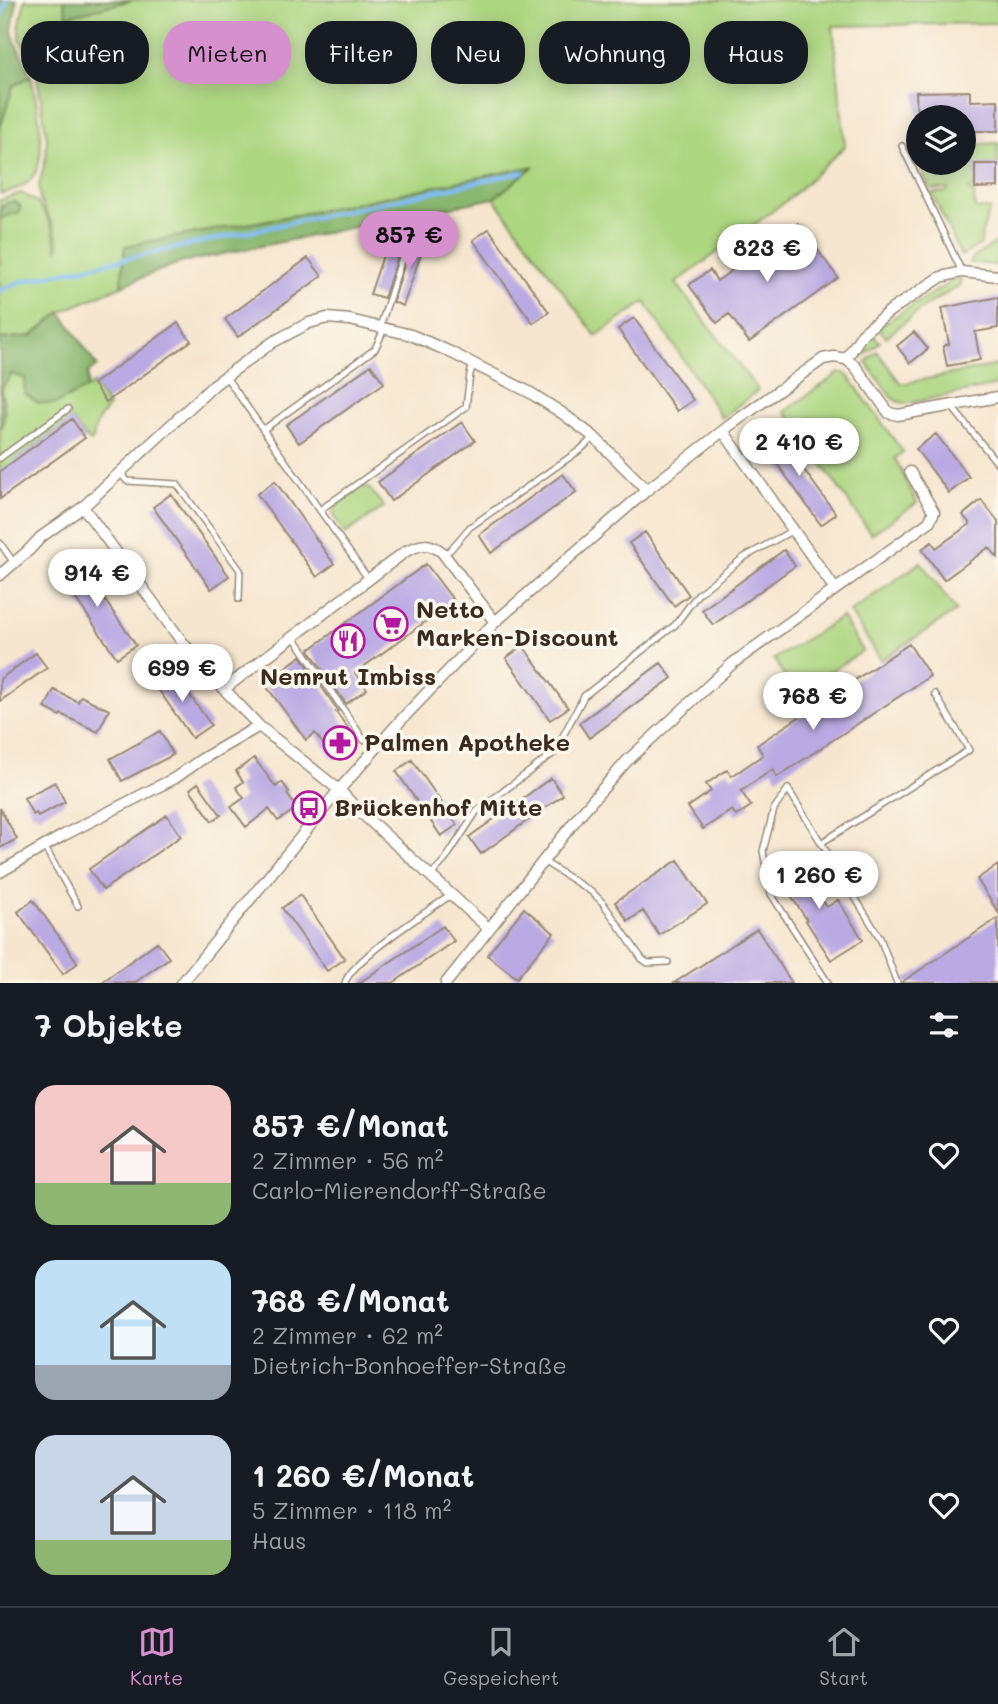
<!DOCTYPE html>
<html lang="de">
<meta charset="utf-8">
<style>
:root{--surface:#171b24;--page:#242831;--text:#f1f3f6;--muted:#9ea1a6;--line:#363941;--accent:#d690ce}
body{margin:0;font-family:Mali,sans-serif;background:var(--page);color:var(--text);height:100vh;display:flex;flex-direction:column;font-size:26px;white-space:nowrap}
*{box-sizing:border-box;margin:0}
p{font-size:23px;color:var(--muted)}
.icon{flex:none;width:38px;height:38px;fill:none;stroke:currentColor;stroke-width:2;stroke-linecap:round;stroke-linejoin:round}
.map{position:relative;height:983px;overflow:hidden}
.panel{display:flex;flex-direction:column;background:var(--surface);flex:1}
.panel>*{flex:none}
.top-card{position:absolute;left:21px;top:21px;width:957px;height:63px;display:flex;gap:14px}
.buttons{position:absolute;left:906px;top:105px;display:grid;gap:14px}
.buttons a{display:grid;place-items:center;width:70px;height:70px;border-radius:50%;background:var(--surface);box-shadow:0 4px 18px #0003;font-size:35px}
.price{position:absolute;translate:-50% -60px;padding:0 16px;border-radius:24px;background:#fff;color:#222;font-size:23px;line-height:46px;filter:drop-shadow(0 2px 4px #0008)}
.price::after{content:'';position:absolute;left:50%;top:42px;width:21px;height:16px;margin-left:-10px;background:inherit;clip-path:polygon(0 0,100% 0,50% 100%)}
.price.active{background:var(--accent);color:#111}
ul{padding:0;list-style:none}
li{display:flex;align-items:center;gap:21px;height:175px;padding:0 35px}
li span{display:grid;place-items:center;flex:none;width:196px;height:140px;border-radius:21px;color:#555}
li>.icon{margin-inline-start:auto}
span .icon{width:84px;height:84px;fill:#fffc;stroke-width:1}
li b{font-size:30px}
h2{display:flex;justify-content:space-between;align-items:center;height:84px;padding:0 35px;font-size:30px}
.pill{padding:0 24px;border-radius:28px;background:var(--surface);box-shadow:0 4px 18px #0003;font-size:24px;line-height:63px}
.pill.active{background:var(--accent);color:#111}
.dock{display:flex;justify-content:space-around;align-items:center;height:98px;border-top:2px solid var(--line);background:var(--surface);font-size:19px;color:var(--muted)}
.dock a{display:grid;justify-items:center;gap:4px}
.dock .active{color:var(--accent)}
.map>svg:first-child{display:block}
.green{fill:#add681;stroke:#748050;stroke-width:2}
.forest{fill:#8ab76f;stroke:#627046;stroke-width:2}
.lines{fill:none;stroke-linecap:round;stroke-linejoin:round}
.stream{stroke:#81bcf3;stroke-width:4.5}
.building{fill:#baaae3}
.lane-casing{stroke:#988876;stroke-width:8}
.street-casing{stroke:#988876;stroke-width:13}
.lane{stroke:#fff;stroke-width:5}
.street{stroke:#fff;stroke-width:10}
.labels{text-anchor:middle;stroke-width:7;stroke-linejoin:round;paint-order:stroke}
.poi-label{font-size:24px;font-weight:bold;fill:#3b2a1e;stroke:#fbf7ec;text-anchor:start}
</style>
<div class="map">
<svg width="998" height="983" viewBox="0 0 998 983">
<rect width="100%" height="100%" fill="#fbf7ec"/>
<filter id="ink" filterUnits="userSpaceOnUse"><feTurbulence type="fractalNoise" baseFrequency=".0143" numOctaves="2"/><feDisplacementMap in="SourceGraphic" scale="14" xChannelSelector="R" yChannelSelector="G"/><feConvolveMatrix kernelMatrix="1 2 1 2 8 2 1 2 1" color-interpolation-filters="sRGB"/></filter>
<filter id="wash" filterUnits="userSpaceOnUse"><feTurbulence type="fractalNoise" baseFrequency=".00686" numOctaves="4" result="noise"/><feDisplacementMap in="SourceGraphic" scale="28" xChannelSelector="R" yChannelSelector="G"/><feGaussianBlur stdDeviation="1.57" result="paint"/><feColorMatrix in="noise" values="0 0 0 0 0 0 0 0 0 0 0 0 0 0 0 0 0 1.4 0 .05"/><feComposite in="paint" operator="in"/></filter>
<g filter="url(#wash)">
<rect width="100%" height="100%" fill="#f6e6cf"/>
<path class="green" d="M25,0h39l3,16 66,-16h865v23l-165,3 12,120 -54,51 -115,86 82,107 -36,28 -77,-116 -49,34 -102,-138 39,-31 -231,47 -177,32 -4,40 -60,26 -29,24 -32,3v-139l21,-7 16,9 9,13 7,15 4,20 2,-2 -4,-19 -15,-29 -1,-15 7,-27 1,-21 -10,-62 -17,-36 -1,-11z
M31,76c5,27 20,82 -1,104 -7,8 -20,11 -30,14v-65l13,-43z
M916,142h3v21h45v-21h4l1,3 29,-2v21l-23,1v23h-6l1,4h4l1,17h15l-8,23 -1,12 -20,12 -29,-63 15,-1 1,-3h-18l-20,-42z
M998,241v24l-29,-2 4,-5z
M954,280h7l-2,6 -35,21 -38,30 -8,-10z
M873,335l7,7 -18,15c0,-9 1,-19 11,-22z
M877,351l24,33 97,-19v20l-88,18c-8,0 -13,0 -19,-6l-25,-35z
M839,373h5l5,4 54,75 -8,6 22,45 -46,31 -86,-123z
M11,374l76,14 6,-4 16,23c-11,11 -14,18 -16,33l-3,2 -3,-5 -2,1 -13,-18 -72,52v-42c7,-12 4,-27 1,-40z
M363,486l7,3 14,18 -39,27 -12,-20 4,-9z
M921,562l35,49 -75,49 -31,-48z
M842,617l21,34 -68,42 -21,-34z"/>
<path class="forest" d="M0,0h17l-5,30 2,9 17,37 -18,10 -13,43z
M64,0h69l-66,16z
M534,166l-40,32 -315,65 -58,23 4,-40 177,-32z
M15,201l6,6 -3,6 -9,2 -9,4v-10l7,-6z
M61,312l36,54 -9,7 -1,15 -31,16 -18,-1 -14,-10 1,-15 -14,-4 -10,16c3,13 6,28 -1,40v-91l32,-3z"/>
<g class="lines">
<path class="stream" d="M0,19l7,-19
M0,291l19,-9 504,-110"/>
</g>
<g id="blocks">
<path class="building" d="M970,91v10l28,-1v31h-34v-14h-47l-1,-25z
M975,164h23v23l-23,1z
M798,223l40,55 -89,64 -20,-28 -12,9 -28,-38 21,-15 7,11z
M392,229l13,6 -21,63 -14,-4z
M489,229l60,83 -16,11 -60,-83z
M413,237l12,5 -22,64 -10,-4z
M308,258l14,18 -84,61 -13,-18z
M998,297v31l-23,4 5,28 -33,6 -4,-20 6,-2 -7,-36z
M634,318l59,82 -16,11 -59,-82z
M178,323l13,18 -85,61 -13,-18z
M914,332l14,17 -18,14 -13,-17z
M371,365l13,18 -85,60 -13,-18z
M72,419l13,19 -85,61v-28z
M462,422l13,19 -84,60 -13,-19z
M776,431l60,83 -15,11 -60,-84z
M936,434l33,43 -20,16 -33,-44z
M563,474l13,18 -85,61 -12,-18z
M275,481l59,83 -17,13 -60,-83z
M171,494l58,82 -18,13 -58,-82z
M981,500l17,21v37l-9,-11 -45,33 -22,-31 10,-7 4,6 34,-24 -7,-9z
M645,532l44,63 -15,11 -45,-63z
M784,550l11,16 -82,59 -11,-15z
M77,560l59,85 -19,13 -59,-85z
M426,564l28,37 -99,72 12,16 -21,15 -37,-54z
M909,644l21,32 -153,101 -4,-8 -32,22 10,15 -15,10 -4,-6 -29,19 -15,-22 23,-16 -5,-7 21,-14 5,6 31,-21 -6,-10z
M523,646l45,62 -18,12 -44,-62z
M36,653l11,15 -47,33v-22z
M301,656l37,55 -2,1 21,28 -24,18 -18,-25 -9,7 -42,-57z
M661,663l11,15 -83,60 -10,-15z
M172,670l39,55 -19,13 -38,-55z
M54,690l24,12 3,-6 28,14 -11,22 -37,-18 -1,2 -15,-8z
M160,731l13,24 -51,26 -12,-22z
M254,758l22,29 6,-5 7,10 -2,2 10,14 -19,13 -9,-12 -23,18 -15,-20 13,-9 -8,-11 7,-5 -7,-11z
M412,760l45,65 -16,11 -45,-65z
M551,778l12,17 -82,59 -12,-17z
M55,782l10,20 -27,14 -2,-3 -3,2 -9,-17z
M198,783l23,32 -9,6 -22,-32z
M0,808l17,31 -17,9z
M167,815l14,21 -78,54 -14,-21z
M792,855l35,52 11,-7 25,40 -32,20 -25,-39 1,-1 -35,-52z
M678,860l29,44 -48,31 -16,-24 -15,10 -13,-19z
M998,865v47l-21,-33z
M300,895l45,64 -18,12 -45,-63z
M33,900l45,63 -15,11 -45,-62z
M524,908l30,25 -37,45 -30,-23z
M998,918v65h-96v-1z
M443,926l11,15 -61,42h-34z
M757,929l35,54h-118z
M157,942l12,16 -35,25h-33z"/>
</g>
</g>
<g filter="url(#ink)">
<use href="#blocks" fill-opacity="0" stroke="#988876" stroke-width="2"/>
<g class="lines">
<defs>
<path id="lane" d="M902,146l60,126
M380,327l28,-88
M226,377l143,203
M952,407l46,57
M263,430l112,-81 9,-20
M0,458l68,-49
M120,473l7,8 50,3 63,86 -1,29
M320,510l146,-103 4,-33 3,-10
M0,543l14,20
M444,554l6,-4 20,-23 110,-77 14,-13
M294,637l70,103
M821,843l148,-93 -34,-56
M44,846l34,60
M543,861l50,32 10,10 39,56 6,4 20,-1
M430,876l15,-16 32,-49 77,-58 30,-57 91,-71 23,-31 45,-36 50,-28
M345,983c6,-23 84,-73 106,-88
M828,983l-57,-89 -8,-43 11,-42 14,-20 92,149 17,45"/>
<path id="street" d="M846,359l17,-26 28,-23 50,-33 21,-5 36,4
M846,359l9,7 34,47 9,2 100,-18
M723,431l112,158
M83,507l100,136 41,46 35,37 80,64 18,19 131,119
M0,575l29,-25 12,-13 42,-30 132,-123 58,-42 36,-19 18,-5 23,2 61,15 37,16 81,41 33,21 32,24 53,53
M224,689l182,-138c15,-7 22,-9 36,1l53,70
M0,872l64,-37 111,-57 27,-19 57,-33
M182,983l157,-193 63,-71 93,-97 152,-132 82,-64 94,-67 11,-2 12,2
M446,983l137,-172 44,-50 106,-98 196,-141 5,-10 -24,-40"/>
</defs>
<use href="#lane" class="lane-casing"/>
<use href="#street" class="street-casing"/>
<use href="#lane" class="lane"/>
<use href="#street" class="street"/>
</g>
</g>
<defs>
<symbol id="supermarket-ring" viewBox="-11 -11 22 22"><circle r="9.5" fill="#fbf7ec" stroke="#b5179e" stroke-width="1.5"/><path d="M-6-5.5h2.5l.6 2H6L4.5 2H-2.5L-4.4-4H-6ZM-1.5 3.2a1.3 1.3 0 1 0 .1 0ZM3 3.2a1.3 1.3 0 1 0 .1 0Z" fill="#b5179e"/></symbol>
<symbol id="restaurant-ring" viewBox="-11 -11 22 22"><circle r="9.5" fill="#fbf7ec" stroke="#b5179e" stroke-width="1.5"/><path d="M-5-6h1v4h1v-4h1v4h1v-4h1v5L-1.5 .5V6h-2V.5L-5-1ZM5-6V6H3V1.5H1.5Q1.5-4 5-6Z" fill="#b5179e"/></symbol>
<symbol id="pharmacy-ring" viewBox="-11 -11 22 22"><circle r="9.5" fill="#fbf7ec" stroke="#b5179e" stroke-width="1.5"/><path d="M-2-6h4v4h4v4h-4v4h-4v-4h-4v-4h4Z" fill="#b5179e"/></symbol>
<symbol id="bus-ring" viewBox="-11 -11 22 22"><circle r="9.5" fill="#fbf7ec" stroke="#b5179e" stroke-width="1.5"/><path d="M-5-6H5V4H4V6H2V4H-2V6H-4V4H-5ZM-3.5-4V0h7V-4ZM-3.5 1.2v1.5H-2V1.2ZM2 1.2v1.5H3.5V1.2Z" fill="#b5179e"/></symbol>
</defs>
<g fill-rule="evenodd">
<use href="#supermarket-ring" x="372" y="605" width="38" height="38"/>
<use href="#restaurant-ring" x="329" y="622" width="38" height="38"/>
<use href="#pharmacy-ring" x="321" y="724" width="38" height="38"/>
<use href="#bus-ring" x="290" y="789" width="38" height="38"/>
</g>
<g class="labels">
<g class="poi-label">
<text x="416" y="618">Netto<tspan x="416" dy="28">Marken-Discount</tspan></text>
<text x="348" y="685" text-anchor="middle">Nemrut Imbiss</text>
<text x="364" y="751">Palmen Apotheke</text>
<text x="334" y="816">Brückenhof Mitte</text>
</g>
</g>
</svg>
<div class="buttons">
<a><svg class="icon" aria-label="layers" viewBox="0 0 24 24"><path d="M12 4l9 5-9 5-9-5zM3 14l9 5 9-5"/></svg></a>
</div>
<b class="price active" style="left:409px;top:271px">857 €</b>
<b class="price" style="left:767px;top:284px">823 €</b>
<b class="price" style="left:799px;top:478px">2 410 €</b>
<b class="price" style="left:97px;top:609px">914 €</b>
<b class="price" style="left:182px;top:704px">699 €</b>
<b class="price" style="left:813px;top:732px">768 €</b>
<b class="price" style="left:819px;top:911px">1 260 €</b>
<div class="top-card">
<a class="pill">Kaufen</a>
<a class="pill active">Mieten</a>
<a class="pill">Filter</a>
<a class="pill">Neu</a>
<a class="pill">Wohnung</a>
<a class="pill">Haus</a>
</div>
</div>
<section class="panel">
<h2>7 Objekte<svg class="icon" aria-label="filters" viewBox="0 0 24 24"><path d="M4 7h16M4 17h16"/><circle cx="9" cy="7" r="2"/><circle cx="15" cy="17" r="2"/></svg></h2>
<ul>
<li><span style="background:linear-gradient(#f6c9c9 70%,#8fb573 0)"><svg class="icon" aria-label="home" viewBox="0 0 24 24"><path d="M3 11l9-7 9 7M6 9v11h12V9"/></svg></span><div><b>857 €/Monat</b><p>2 Zimmer · 56 m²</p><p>Carlo-Mierendorff-Straße</p></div><svg class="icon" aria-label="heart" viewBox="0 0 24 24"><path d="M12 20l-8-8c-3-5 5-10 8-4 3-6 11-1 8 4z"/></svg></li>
<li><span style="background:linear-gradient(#bfe0f5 75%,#9aa5b1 0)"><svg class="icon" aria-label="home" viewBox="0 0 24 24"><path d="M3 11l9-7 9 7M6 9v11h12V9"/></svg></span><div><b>768 €/Monat</b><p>2 Zimmer · 62 m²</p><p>Dietrich-Bonhoeffer-Straße</p></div><svg class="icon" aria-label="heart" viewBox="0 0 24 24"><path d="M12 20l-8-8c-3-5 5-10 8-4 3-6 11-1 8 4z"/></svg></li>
<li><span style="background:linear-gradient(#c9d6e8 75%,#8fb573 0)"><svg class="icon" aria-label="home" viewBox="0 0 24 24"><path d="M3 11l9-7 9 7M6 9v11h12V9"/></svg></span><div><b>1 260 €/Monat</b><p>5 Zimmer · 118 m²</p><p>Haus</p></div><svg class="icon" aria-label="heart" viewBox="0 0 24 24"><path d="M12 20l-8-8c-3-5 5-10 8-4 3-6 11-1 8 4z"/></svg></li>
</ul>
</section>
<nav class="dock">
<a class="active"><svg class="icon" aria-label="map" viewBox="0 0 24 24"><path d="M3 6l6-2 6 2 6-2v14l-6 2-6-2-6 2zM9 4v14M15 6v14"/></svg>Karte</a>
<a><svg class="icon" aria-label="saved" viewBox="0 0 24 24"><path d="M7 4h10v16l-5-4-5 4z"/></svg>Gespeichert</a>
<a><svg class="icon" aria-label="home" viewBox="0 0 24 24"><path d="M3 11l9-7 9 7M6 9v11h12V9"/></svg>Start</a>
</nav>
